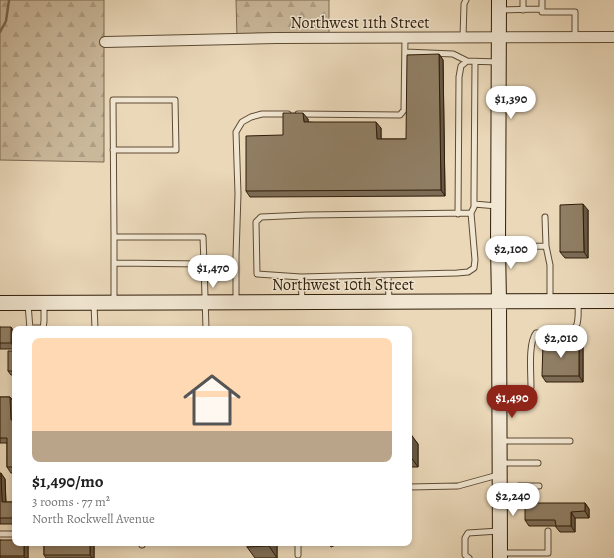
<!DOCTYPE html>
<meta charset="utf-8">
<style>
:root{--surface:#fff;--page:#f2f2f2;--text:#222;--muted:#767676;--accent:#8f2418}
body{margin:0;font-family:Alegreya,serif;background:var(--page);color:var(--text);height:100vh;display:flex;flex-direction:column;font-size:15px;white-space:nowrap}
*{box-sizing:border-box;margin:0}
p{font-size:13px;color:var(--muted)}
.icon{flex:none;width:22px;height:22px;fill:none;stroke:currentColor;stroke-width:2;stroke-linecap:round;stroke-linejoin:round}
.map{position:relative;flex:1;overflow:hidden}
.drawer{position:absolute;left:12px;top:326px;width:400px;height:220px;display:flex;flex-direction:column;background:var(--surface);border-radius:8px;box-shadow:0 2px 6px #0003}
.drawer>*{flex:none}
.price{position:absolute;translate:-50% -34px;padding:0 9px;border-radius:14px;background:#fff;color:#222;font-size:13px;line-height:26px;filter:drop-shadow(0 1px 2px #0008)}
.price::after{content:'';position:absolute;left:50%;top:24px;width:12px;height:9px;margin-left:-6px;background:inherit;clip-path:polygon(0 0,100% 0,50% 100%)}
.price.on{background:var(--accent);color:#fff}
ul{padding:0;list-style:none}
li{display:grid;align-content:center;gap:8px;height:212px;padding:0 20px}
li span{display:grid;place-items:center;height:124px;border-radius:8px;color:#555}
li>.icon{margin-inline-start:auto}
span .icon{width:72px;height:72px;fill:#fffc;stroke-width:1}
li b{font-size:17px}
.map>svg:first-child{display:block}
.forest{fill:url(#forest-firs);stroke:#7c6a52}
.lines{fill:none;stroke-linecap:round;stroke-linejoin:round}
.stream{stroke:#79664e;stroke-width:2.5}
.lane-casing{stroke:#5e4b34;stroke-width:7}
.street-casing{stroke:#5e4b34;stroke-width:12}
.secondary-casing{stroke:#2f1c08;stroke-width:16}
.lane{stroke:#f1e6d2;stroke-width:5}
.street{stroke:#f1e6d2;stroke-width:10}
.secondary{stroke:#f1e6d2;stroke-width:14}
.wall{fill:#7c6c56;stroke:#2f1c08}
.shaded-wall{fill:#655846;stroke:#2f1c08}
.building{fill:#907e64;stroke:#2f1c08}
.labels{text-anchor:middle;stroke-width:3;stroke-linejoin:round;paint-order:stroke}
.street-label{font-size:16px;fill:#2f1c08;stroke:#f1e6d2}
</style>
<div class="map">
<svg width="614" height="558" viewBox="0 0 614 558">
<defs>
<pattern id="forest-firs" width="22" height="20" patternUnits="userSpaceOnUse"><rect width="22" height="20" fill="#cab89b"/><path d="M5 1l3.5 6h-7zM16 11l3.5 6h-7z" fill="#ae9e84"/></pattern>
</defs>
<rect width="100%" height="100%" fill="#ead8b9"/>
<filter id="stains"><feTurbulence type="fractalNoise" baseFrequency=".005" numOctaves="4"/><feColorMatrix values="0 0 0 0 .2 0 0 0 0 .09 0 0 0 0 .02 0 0 0 .5 -.17"/></filter>
<radialGradient id="worn" r=".72"><stop offset=".6" stop-color="#630" stop-opacity="0"/><stop offset="1" stop-color="#630" stop-opacity=".3"/></radialGradient>
<path class="forest" d="M0,0h104v162l-104,-2z
M236,0h93v37l-92,2z"/>
<g class="lines">
<path class="stream" d="M0,32l6,-11 3,-21"/>
<defs>
<path id="lane" d="M523,0v10
M542,0v9
M500,10l42,-1v3h33v25
M463,37l1,-33 2,-4
M405,52l48,2 14,7
M298,114l102,1 4,-5 1,-73
M113,150h63l-1,-50h-62l1,137
M474,204l23,2
M471,213l3,-6v-12l1,-133
M458,214l1,-137 2,-11 6,-5 31,1
M545,217l1,29 4,19v35
M499,247l47,-1
M204,264l-1,-27h-89v26l90,1 2,65
M388,275l1,25
M301,277l156,-4 11,-1 6,-4 1,-8 -4,-47 -165,2 -45,2 -5,5 1,52 44,3 1,23
M236,301v-45l2,-62 -2,-62 6,-10 9,-5 11,-3h26
M114,302v-39
M28,304l2,25
M94,304l1,25
M30,328h13
M43,329l1,-8v-17
M500,397c11,-1 25,0 31,-10 0,-14 -3,-44 5,-54 11,-1 37,3 41,-9 2,-7 1,-15 1,-22
M500,441h70
M500,463h38
M409,487l49,-1 40,-11
M500,491l15,-1 4,-4h20
M0,534h15
M142,543v2
M501,553h47v-22
M298,555v-12
M469,558l-4,-3v-17l3,-5 31,-2"/>
<path id="street" d="M105,42l171,-4 338,-1"/>
<path id="secondary" d="M499,0l-1,247 1,54 1,257
M0,303l614,-2"/>
</defs>
<use href="#lane" class="lane-casing"/>
<use href="#street" class="street-casing"/>
<use href="#secondary" class="secondary-casing"/>
<use href="#lane" class="lane"/>
<use href="#street" class="street"/>
<use href="#secondary" class="secondary"/>
</g>
<path class="wall" d="M439,54l4,6 2,136 -195,1 -4,-6 37,-56 25,-16v3l73,6v11h25z
M588,210v48h-23l-5,-6z
M0,327l15,6v16h-15z
M579,341l4,6v35h-37l-4,-6z
M15,351v24h-4l-3,-4z
M0,397h10l4,5 1,18v53h-4l-4,-6v-24h-7z
M409,433l9,11v23h-9z
M0,473l5,6 1,23h9v22h-15z
M585,503l4,6v9h-14v14h-15l-5,-6h-26l-4,-6z
M0,540l28,6v12h-28z
M44,543h48l2,3v12h-48l-2,-3z
M277,543v15h-22l-8,-11z
M328,543h12l-9,4z"/>
<path class="shaded-wall" d="M439,54l4,6 2,136 -4,-6z
M303,113l5,6v9l-4,-6z
M376,122l5,6v17l-4,-6z
M583,204l5,6v48l-4,-6z
M11,327l4,6v16l-4,-6z
M579,341l4,6v35l-4,-6z
M10,397l4,5 1,24 -4,-6z
M410,433l8,11v23l-8,-11z
M1,473l4,6 1,29 -4,-6z
M585,503l4,6v9l-4,-7z
M571,512l4,6v14l-4,-6z
M24,543h2l2,3v12h-3l-1,-2z
M90,543h2l2,3v12h-2l-2,-3z
M269,543h8v15l-8,-12z"/>
<path class="building" d="M439,54l2,136 -195,1v-55l37,-1v-22h20l1,9h72l1,17h29l1,-84z
M583,204l1,48h-24v-47z
M0,327h11v16h-11z
M55,327h23v2h-23z
M579,341v35h-37l1,-34z
M8,351h7v20h-7z
M0,397h10l1,23h4v47h-8v-29h-7z
M409,433h1v23h-1z
M0,473h1l1,29h13v16h-15z
M525,503h60v8l-14,1v14h-15l-1,-6h-30z
M0,540h15v3h9v13h-24z
M44,543h46v12h-46z
M247,543h22v3l-22,1z"/>
<g class="labels">
<g class="street-label">
<text x="360" y="28">Northwest 11th Street</text>
<text x="343" y="290">Northwest 10th Street</text>
</g>
</g>
<rect width="100%" height="100%" filter="url(#stains)"/>
<rect width="100%" height="100%" fill="url(#worn)"/>
</svg>
<b class="price" style="left:511px;top:120px">$1,390</b>
<b class="price" style="left:511px;top:270px">$2,100</b>
<b class="price" style="left:213px;top:289px">$1,470</b>
<b class="price" style="left:561px;top:359px">$2,010</b>
<b class="price on" style="left:512px;top:419px">$1,490</b>
<b class="price" style="left:513px;top:517px">$2,240</b>
<section class="drawer">
<ul>
<li><span style="background:linear-gradient(#ffd9b3 75%,#b9a48a 0)"><svg class="icon" aria-label="home" viewBox="0 0 24 24"><path d="M3 11l9-7 9 7M6 9v11h12V9"/></svg></span><div><b>$1,490/mo</b><p>3 rooms · 77 m²</p><p>North Rockwell Avenue</p></div></li>
</ul>
</section>
</div>
